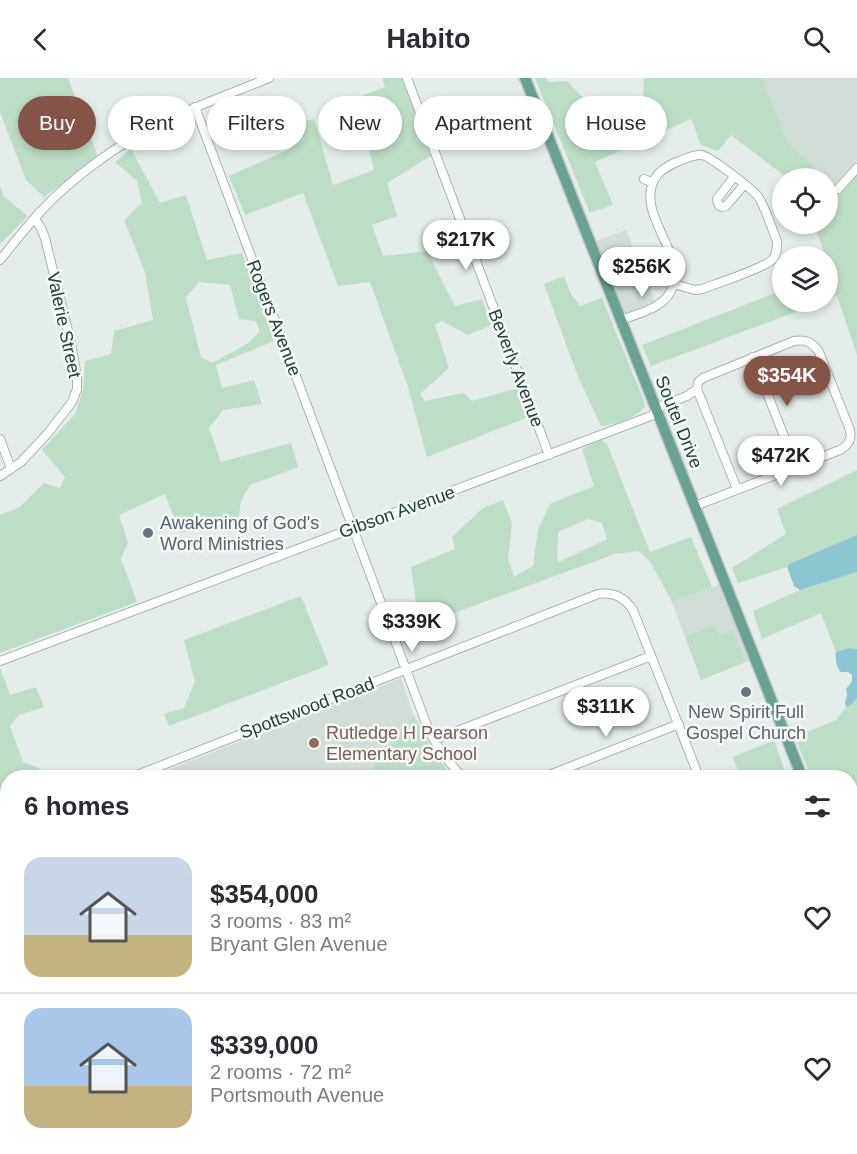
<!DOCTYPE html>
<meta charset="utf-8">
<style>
:root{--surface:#fff;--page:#f7f7f7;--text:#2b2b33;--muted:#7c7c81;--line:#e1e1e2;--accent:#845447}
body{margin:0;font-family:Helvetica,sans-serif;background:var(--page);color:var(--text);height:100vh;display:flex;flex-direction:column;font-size:22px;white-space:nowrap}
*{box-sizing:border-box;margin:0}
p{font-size:20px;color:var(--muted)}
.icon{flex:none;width:33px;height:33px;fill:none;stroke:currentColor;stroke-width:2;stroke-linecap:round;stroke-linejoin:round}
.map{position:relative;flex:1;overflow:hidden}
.sheet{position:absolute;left:0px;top:692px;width:858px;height:386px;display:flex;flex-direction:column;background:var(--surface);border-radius:24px 24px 0 0;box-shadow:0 3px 9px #0003}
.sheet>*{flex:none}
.top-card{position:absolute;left:18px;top:18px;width:822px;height:54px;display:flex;gap:12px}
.controls{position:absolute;left:772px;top:90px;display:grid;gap:12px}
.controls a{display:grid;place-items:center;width:66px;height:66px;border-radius:50%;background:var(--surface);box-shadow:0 3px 9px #0003;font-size:30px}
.price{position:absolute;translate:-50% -51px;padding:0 14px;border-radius:21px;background:#fff;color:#222;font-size:20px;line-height:39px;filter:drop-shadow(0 2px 3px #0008)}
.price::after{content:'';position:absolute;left:50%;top:36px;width:18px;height:14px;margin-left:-9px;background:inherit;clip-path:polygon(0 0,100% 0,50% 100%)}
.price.on{background:var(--accent);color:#fff}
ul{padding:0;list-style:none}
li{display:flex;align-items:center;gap:18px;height:150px;padding:0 24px}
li+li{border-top:2px solid var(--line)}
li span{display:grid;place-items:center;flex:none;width:168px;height:120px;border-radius:18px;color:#555}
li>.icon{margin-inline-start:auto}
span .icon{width:72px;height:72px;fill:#fffc;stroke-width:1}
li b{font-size:26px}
h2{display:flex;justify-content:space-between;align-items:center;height:72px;padding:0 24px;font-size:26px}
.pill{padding:0 21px;border-radius:27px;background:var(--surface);box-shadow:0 3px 9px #0003;font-size:21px;line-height:54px}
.pill.on{background:var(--accent);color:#fff}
header{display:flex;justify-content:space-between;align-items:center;height:78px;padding:0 24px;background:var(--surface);font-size:27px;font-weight:800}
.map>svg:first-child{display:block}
.built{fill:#d2ddd8}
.green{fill:#bddec6;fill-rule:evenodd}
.water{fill:#8dc5d1}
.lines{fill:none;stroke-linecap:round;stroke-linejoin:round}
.stream{stroke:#8dc5d1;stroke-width:1.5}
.minor-casing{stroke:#a6b5b0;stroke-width:10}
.major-casing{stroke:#c1c9c7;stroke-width:13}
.minor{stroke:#fff;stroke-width:8}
.major{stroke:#69a294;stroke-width:10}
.worship-dot{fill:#6b7280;stroke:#f4f9f7;stroke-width:2}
.education-dot{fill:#8d6e63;stroke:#f4f9f7;stroke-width:2}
.labels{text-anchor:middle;stroke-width:5;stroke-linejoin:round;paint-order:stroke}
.street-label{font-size:18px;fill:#233f38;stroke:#f4f9f7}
.worship-label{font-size:18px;fill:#5b616d;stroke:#f4f9f7;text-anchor:start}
.education-label{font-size:18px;fill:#785e54;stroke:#f4f9f7;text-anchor:start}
</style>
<header><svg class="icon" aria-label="back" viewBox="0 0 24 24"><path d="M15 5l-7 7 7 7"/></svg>Habito<svg class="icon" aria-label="search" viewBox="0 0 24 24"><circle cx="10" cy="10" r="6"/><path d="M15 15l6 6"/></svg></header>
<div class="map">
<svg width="857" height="1076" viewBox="0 0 857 1076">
<rect width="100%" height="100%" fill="#e4ede9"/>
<path class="built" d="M762,0h95v83l-23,25 -6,-6v-2h-2l-38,-35z
M626,152l30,73 -31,12 -29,-74z
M720,506l31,76 -5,2 -13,-32 -14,6 -5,-12 -29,13 -13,-35z
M401,600l13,38 -45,56 -2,5 -8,-5 -3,5h-189l-2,-6z"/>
<path class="green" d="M0,0h68l30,79 -54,40 -18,-17 -26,-68z
M382,0h21l28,78 -44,27 10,33 -25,9 11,31 44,-5 28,55 27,-7 9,26 -23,10 -26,-14 -7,4 14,43 -29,26 4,7 40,-8 8,8 46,-13 8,30 -99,39 -19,-70 -38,-105 -32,4 -35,-93 -58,22 -16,-39 63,-28 -2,-25 24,-4 19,66 41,-15 -18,-72 29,-11z
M535,0h11l3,4 18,-1 34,35 42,-14 1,-24h118l26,65 38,35h-39l-56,-43 -13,16 -17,-6 -10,-26 -96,43 18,43 -23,8z
M131,71l29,54 26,-8 21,65 35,-7 32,88 -58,24 6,23 32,-8 8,24 -39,6 -14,18 12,34 70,-19 7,24 -48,18 -9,16 -2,16 -59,16 -15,-39 -46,21 9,27 -7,17 16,43 -137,51v-138l20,-8 24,-24 16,5 5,-11 -23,-27 33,-36 8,-24 2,-29 26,-7 3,-23 39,-11 -8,-48 -21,-52 18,-17 -5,-22 -22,-19zM199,204l31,3 9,34 17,2 4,11 -13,12 -35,19 -11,-6 -15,-59z
M857,95v182l-20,-59 -9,3v-26l2,-1 -2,-6v-10h-3l-11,-32h14v-44l12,11z
M0,108l4,11 24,19 -28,28z
M564,198l7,18 9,12 22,-8 42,103 1,6c-10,11 -29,18 -44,19l-24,-52 -33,-90z
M783,212v12h39l-171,64 -9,-21z
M600,362l7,4 43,108 41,-15 21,50 -40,15 -22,-41 -12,-10 -23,3 -215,79 -6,-15 23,-9 -6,-42 44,-18 -3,-12 31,-29 20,-8 9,23 -4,36 6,18 19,-11 5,-37 12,-25 44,-18 -12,-37zM588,441l14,4 5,16 -48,23 -2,-3 1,-27z
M857,392v65l-68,29 -2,3 -49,16 -6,-15 54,-34 -9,-25z
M857,494v77l-8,-1 -13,4 -15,-39 -59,26 -9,-28 47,-21z
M301,518l28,69 -160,61 -5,-12 20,-6 11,-26 -11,-42z
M714,546l5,11 14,-5 13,32 -45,18 -16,-43z
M0,589l10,28 26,-8 8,20 -25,8 -9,11 13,36 16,6 4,9h-35l-1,14 -7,3z
M857,620v158l-2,1 -4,-4 -1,-76h-39l-16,-40 41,-17 10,-13 6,-3z
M414,638l20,37 19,24h-86l2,-5z
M774,662l13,37h-47l-7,-20z
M851,954l6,5v107l-6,-7z"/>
<path class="water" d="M857,457v37l-57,18 -6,-4 -7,-19 2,-3z
M849,570l8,1v49l-5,6 -6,3 -1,-5 2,-7 -1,-6 6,-7v-7l-4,-3h-7c-5,-5 -6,-14 -5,-20z"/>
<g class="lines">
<path class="stream" d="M0,1041l8,-1"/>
<defs>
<path id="minor" d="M407,0l142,377
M195,29l234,624 12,21 21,25
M734,99l-17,22 2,7 3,1 4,-1 18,-21
M644,101l9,4
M838,111l19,-21
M0,182c14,-17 27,-34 41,-49 32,-34 77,-67 118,-87 36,-18 73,-31 110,-46
M621,242c19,-7 45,-12 52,-34 11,-35 -36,-71 -19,-106 5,-10 15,-15 25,-19 6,-2 15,-7 22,-6 8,0 54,36 58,43 8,13 12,29 18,43 0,7 0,13 -4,18 -8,9 -58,25 -71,30l-7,1 -21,-6
M753,279l43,110
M697,311l40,100
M0,361l11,30
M0,398l21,-14 27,-29 24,-31 5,-13v-12l-6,-34 -26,-105 -4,-10 -6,-9
M0,583c217,-82 435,-162 651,-245l12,-11 24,-9 10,-7 1,-7 5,-4 91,-37c12,-2 18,1 25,11l31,78c2,10 -2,15 -10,20l-145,56
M434,662l217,-84
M156,690l4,9
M132,699l466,-183c16,-2 26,3 35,16l66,167
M544,699l135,-53
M0,756l8,-2
M0,840l8,19
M850,847l7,-7
M0,993l8,-1
M120,1070l1,6
M193,1070l4,6
M278,1070l2,6
M368,1070l2,6
M610,1070l4,6
M809,1070l7,6
M53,1076l37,-6
M417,1076l16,-6
M630,1076l10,-6
M738,1076l6,-6"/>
<path id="major" d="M525,0l277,699
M850,792l7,8"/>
</defs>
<use href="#minor" class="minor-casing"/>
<use href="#major" class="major-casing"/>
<use href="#minor" class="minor"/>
<use href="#major" class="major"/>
</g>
<g class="worship-dot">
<circle cx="148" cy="455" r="6"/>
<circle cx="746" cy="614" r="6"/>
</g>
<circle class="education-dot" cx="314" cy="665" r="6"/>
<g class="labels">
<g class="street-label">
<text transform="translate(274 240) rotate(69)" y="6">Rogers Avenue</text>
<text transform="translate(64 247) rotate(78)" y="6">Valerie Street</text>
<text transform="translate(516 290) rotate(69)" y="6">Beverly Avenue</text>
<text transform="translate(679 344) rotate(68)" y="6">Soutel Drive</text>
<text transform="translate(397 434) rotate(-20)" y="6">Gibson Avenue</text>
<text transform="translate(307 630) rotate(-21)" y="6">Spottswood Road</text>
</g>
<g class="worship-label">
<text x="160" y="451">Awakening of God's<tspan x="160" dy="21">Word Ministries</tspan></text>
<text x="746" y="640" text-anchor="middle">New Spirit Full<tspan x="746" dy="21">Gospel Church</tspan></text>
</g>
<g class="education-label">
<text x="326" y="661">Rutledge H Pearson<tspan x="326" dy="21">Elementary School</tspan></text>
</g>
</g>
</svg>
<div class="controls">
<a><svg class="icon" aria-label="locate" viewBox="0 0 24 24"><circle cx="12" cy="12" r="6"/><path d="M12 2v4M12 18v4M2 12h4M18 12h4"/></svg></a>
<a><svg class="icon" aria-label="layers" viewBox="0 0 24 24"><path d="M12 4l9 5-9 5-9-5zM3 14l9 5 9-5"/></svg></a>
</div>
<b class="price" style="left:466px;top:193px">$217K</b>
<b class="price" style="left:642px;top:220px">$256K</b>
<b class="price on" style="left:787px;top:329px">$354K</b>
<b class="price" style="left:781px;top:409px">$472K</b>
<b class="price" style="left:412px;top:575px">$339K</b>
<b class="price" style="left:606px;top:660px">$311K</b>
<div class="top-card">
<a class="pill on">Buy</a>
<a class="pill">Rent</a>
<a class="pill">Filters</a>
<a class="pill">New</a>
<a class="pill">Apartment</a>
<a class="pill">House</a>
</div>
<section class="sheet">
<h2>6 homes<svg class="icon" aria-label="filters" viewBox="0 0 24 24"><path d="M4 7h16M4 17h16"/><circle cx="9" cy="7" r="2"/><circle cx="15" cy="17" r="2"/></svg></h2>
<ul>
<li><span style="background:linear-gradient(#c9d6e8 65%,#c2b280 0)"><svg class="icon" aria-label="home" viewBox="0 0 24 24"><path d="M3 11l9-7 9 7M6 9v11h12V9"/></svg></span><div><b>$354,000</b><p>3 rooms · 83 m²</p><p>Bryant Glen Avenue</p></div><svg class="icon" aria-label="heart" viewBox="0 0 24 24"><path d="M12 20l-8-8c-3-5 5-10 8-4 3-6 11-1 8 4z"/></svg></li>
<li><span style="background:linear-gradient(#a9c7e8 65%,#c2b280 0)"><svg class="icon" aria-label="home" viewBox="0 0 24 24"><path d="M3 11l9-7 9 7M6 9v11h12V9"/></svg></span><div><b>$339,000</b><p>2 rooms · 72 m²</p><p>Portsmouth Avenue</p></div><svg class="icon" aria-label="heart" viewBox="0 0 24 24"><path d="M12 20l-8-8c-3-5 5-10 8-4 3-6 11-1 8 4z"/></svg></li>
</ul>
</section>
</div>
